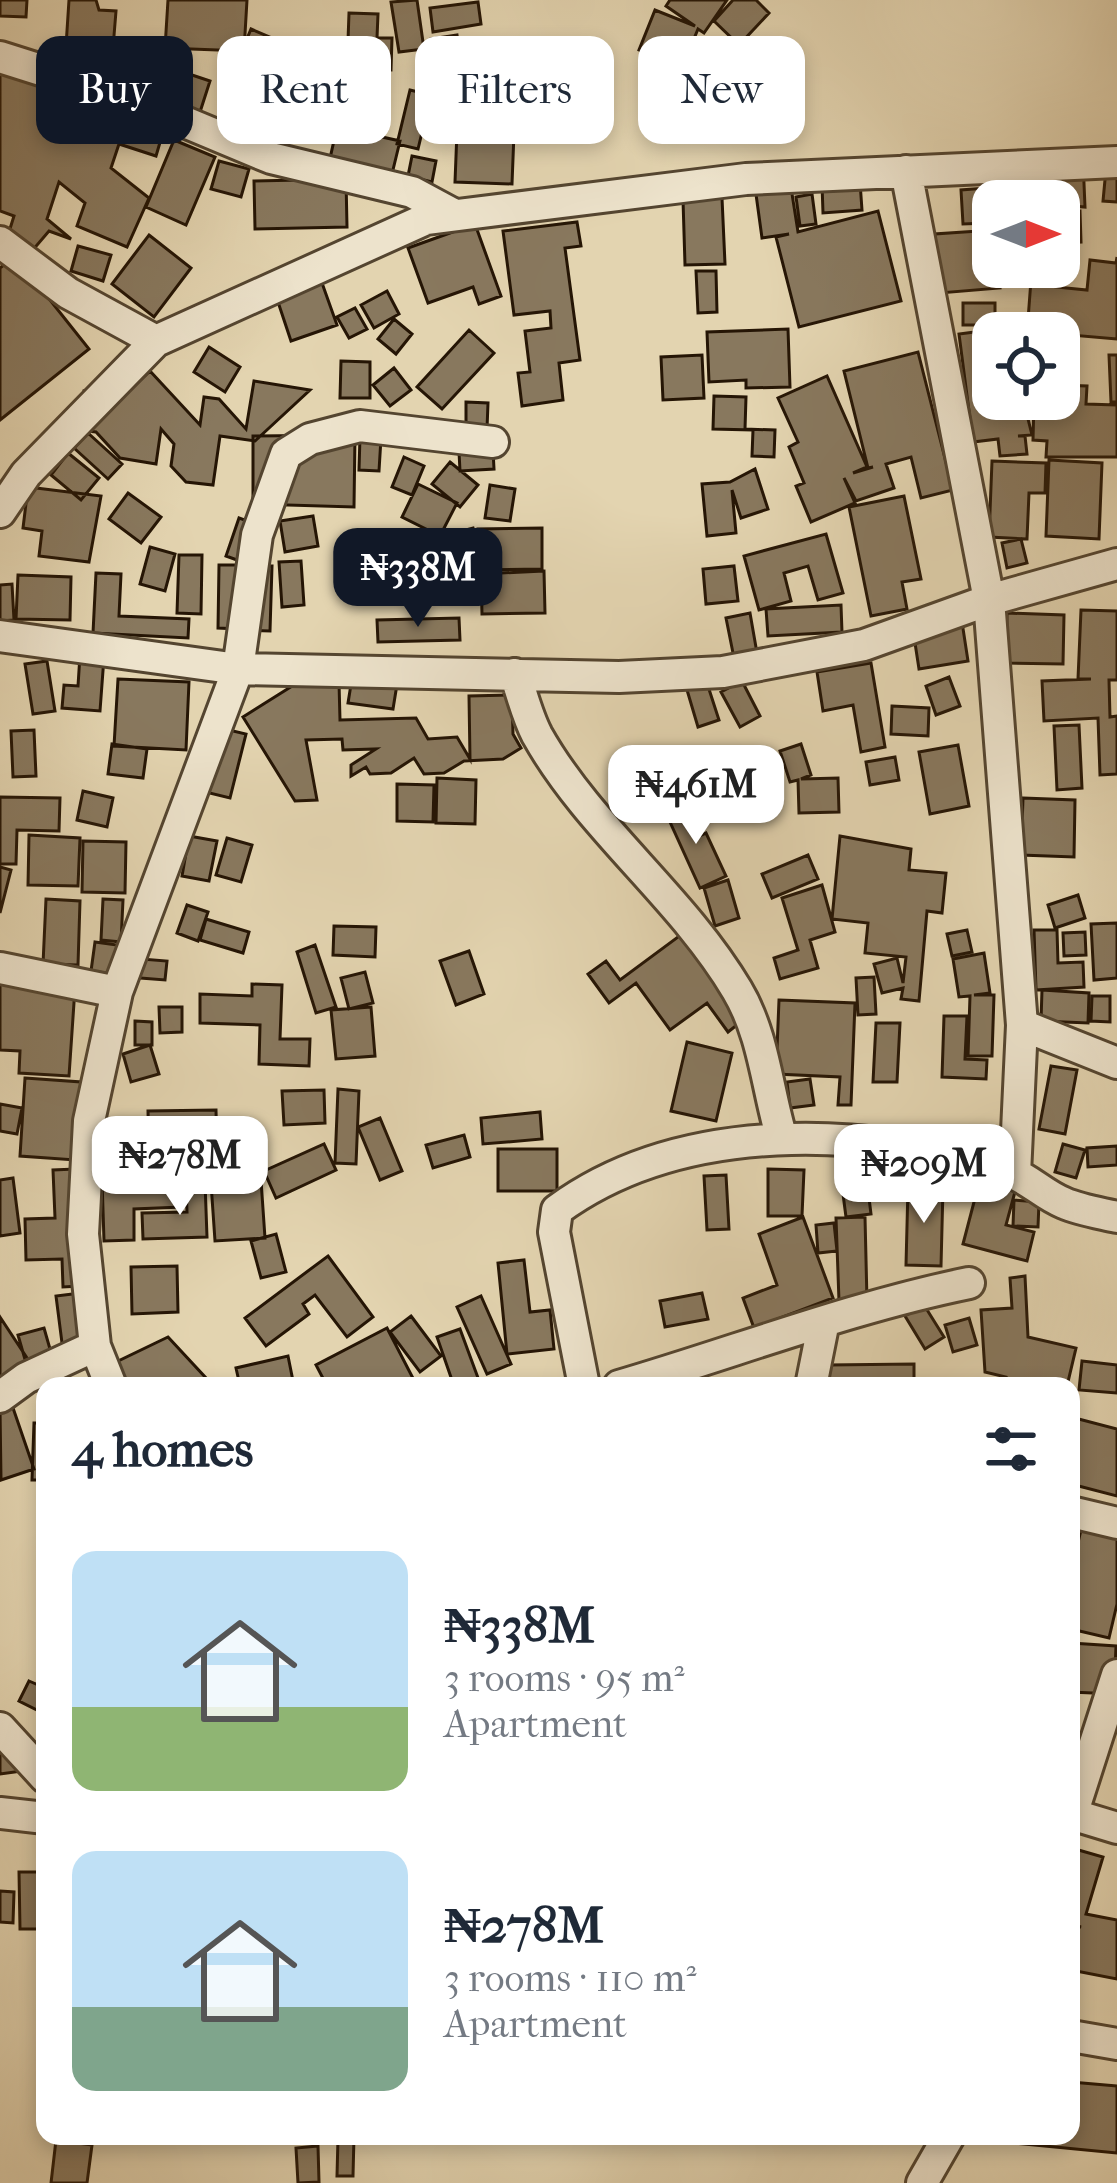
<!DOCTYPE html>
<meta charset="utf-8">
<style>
:root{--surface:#fff;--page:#f2f2f3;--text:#1f2937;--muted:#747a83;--accent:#111827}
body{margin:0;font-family:"IM FELL French Canon",serif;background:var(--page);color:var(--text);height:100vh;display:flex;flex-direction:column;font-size:45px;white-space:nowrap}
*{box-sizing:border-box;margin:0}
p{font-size:39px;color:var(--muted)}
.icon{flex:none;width:66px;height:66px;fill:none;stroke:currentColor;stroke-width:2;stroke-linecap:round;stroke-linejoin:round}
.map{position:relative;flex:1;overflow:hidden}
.panel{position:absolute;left:36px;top:1377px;width:1044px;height:768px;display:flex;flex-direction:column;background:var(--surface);border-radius:24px;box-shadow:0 6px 18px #0003}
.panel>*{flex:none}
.hud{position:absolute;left:36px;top:36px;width:1047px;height:108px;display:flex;gap:24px}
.needle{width:78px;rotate:90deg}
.fabs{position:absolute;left:972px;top:180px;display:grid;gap:24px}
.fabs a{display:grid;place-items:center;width:108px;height:108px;border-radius:24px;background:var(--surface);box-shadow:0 6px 18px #0003;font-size:60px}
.price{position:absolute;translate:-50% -102px;padding:0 27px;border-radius:24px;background:#fff;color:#222;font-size:39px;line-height:78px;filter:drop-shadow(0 3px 6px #0008)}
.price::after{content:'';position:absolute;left:50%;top:72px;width:36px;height:27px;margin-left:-18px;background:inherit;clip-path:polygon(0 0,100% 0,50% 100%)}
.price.current{background:var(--accent);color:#fff}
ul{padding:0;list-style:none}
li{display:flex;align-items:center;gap:36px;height:300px;padding:0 36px}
li span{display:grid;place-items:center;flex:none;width:336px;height:240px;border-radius:24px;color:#555}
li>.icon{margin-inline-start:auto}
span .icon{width:144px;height:144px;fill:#fffc;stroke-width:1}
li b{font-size:51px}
h2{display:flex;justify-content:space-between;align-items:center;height:144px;padding:0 36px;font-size:51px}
.tag{padding:0 42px;border-radius:24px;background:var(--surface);box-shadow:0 6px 18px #0003;font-size:42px;line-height:108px}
.tag.current{background:var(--accent);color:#fff}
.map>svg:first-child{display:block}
.building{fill:#88785e;stroke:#251505;stroke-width:3}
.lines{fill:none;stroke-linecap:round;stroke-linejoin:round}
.street-casing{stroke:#544530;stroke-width:36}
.street{stroke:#ede3cc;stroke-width:30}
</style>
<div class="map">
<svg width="1117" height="2183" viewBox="0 0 1117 2183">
<rect width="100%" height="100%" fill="#e3d4b0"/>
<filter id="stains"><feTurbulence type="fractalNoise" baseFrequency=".00167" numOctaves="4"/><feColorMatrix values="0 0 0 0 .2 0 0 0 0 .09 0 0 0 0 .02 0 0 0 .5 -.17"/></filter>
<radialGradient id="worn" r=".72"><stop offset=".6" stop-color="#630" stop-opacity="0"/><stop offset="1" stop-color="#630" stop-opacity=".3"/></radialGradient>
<path class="building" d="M0,0h27l-1,17 -26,-1z
M69,0h27l3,10 17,1 -3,37 -47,-2z
M168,0h79l-3,51 -79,-3z
M417,0l7,49 -25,3 -8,-50z
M670,0h57l-23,33 -6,-4 -16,39 -43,-18 16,-40 40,16 -29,-20z
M733,0h23l13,13 -30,32 -25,-24z
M478,2l3,22 -48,8 -3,-24z
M349,13l29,1 -1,24h15l-1,32 -44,-2z
M251,29l96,41 -29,67 -95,-40z
M457,35l4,26 -25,4 -5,-26z
M117,50l46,11 -7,31 -46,-11z
M0,73l134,44 27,22 -5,17 -37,-12 -8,24 38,30 -22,49 -50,-21 8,-23 -26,-21 -12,37 24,20 -22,-8 -17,20 -23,-19 5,-16 -14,-5z
M189,74l21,7 -10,31 -21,-7z
M354,78l25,5 -4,22 -26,-6z
M410,90l21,5 -13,54 -21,-5z
M337,127l63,14 -9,37 -62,-15z
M457,131l57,2 -2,51 -57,-2z
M174,140l41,17 -29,68 -40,-18z
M412,156l24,5 -4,21 -24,-6z
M1083,160l2,47 -72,-6 -1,-39z
M219,161l30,8 -8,28 -30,-8z
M1106,169l11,1v32l-14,-1z
M346,179l1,48 -92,2 -1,-48z
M790,181l8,51 80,-21 23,90 -102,26 -23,-90 13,-3 -27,4 -7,-51z
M860,182l2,28 -39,3 -1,-29z
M986,188l2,35 -25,1 -2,-34z
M812,194l4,30 -16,2 -4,-29z
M722,198l3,66 -40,1 -2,-65z
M1080,211l1,31 -22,1v-31z
M577,222l4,24 -16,2 15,112 -21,3 4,37 -41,6 -4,-33 12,-1 -5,-41 26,-3 -1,-17 -36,4 -11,-84z
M475,224l26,72 -22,8 -6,-17 -45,16 -20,-55z
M993,230l7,58 -60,5 -5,-59z
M149,235l42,33 -37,49 -42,-33z
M78,246l33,9 -8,26 -32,-10z
M15,256l74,93 -89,71v-152z
M1117,257v82l-57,-5 -1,7v-8h-32l5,-66h26l-2,20 31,3 3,-30 26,3z
M696,271h20l1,41 -19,1z
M322,283l15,42 -46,16 -14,-42z
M387,291l12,23 -25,14 -13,-23z
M963,303h32v22h-32z
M355,308l12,21 -18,9 -12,-21z
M394,319l18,15 -16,20 -18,-15z
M1013,327l1,6h-21v66h30l9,36 -14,1h7l2,18 -27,2 -2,-17 -25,3 -14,-108z
M788,329l2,58 -44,1v-8l-37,2 -2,-50z
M469,330l25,23 -52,56 -25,-22z
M209,347l31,20 -15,25 -31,-20z
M918,352l35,138 -32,8 -10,-41 -25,7 8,24 -38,13 -12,-23 11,25 -44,19 -15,-36 8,-3 -15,-36 9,-5 -20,-44 49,-22 40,91 -14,6 20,-6 -5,1 -24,-97z
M702,355l2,43 -41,2 -2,-43z
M1109,355h8v47h-6z
M341,361l29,1v36h-30z
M394,368l17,22 -21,16 -17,-21z
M150,371l50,54 4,-28 15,2 27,30 8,-48 56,9 -55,51 -35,-5 -7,49 -27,-3 -15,-16 3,-22 -13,-15 -5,35 -36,-6 -24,-26 -18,-2 6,-39 39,6z
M1059,385l28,1 -1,18 31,1v52h-71l1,-16 -14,-1 1,-41h25z
M714,396l32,1 -1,32 30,1 -1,27 -22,-1 1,-26 -40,-1z
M466,402l22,1 -1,26h-21z
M88,433l34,31 -14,15 -34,-31z
M355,435l-1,72 -101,-3v-68z
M360,436l21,2 -2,33 -20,-1z
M493,450l1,19 -34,2 -1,-19z
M68,453l31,25 -18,22 -30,-25z
M404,457l20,9 -12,29 -20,-8z
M1049,460l53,3 -3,76 -53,-3z
M992,461l54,2 -1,30h-16l-2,46 -38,-2z
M450,462l28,23 -18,22 -28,-23z
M755,469l13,40 -27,9 -9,-28 4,43 -29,3 -5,-52 28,-2z
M418,484l39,19 -17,33 -38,-19z
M490,485l25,4 -5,32 -25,-3z
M28,487l73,9 -12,66 -50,-6 3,-25 -19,-3z
M128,493l33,24 -20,26 -32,-24z
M904,496l17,83 -19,3 5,27 -36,7 -22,-109z
M313,516l5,30 -33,6 -5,-31z
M239,518l34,12 -14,38 -33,-12z
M473,528l5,19 -27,7 -5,-19z
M542,528v41l-63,1 -1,-41z
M826,534l17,59 -25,7 -10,-34 -24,7 7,28 -32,9 -15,-54z
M1021,539l6,24 -20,5 -5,-25z
M398,541l14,4 -11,43 -15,-4z
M150,547l25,7 -10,37 -25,-7z
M179,555h23l-1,59 -24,-1z
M301,561l3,44 -22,2 -3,-45z
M219,565h21l-2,64 -20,-1z
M243,566h29l-2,65 -29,-1z
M734,566l4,35 -32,3 -3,-35z
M544,571l1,42 -63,1 -1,-40z
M96,573l25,1 -2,42 70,3 -1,19 -95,-5z
M18,575l53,2 -1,43 -54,-1z
M12,584l2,36 -14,1v-36z
M841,605l1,27 -74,4 -2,-27z
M1081,610l36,1v69h-8l1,37 7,-1v58l-17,1 -2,-57 -54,3 -2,-40 49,-2h-13z
M750,613l7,40 -23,5 -8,-40z
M1007,613l57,2 -1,49 -57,-1z
M459,618l1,22 -82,2 -1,-22z
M962,622l6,39 -49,8 -6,-39z
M80,655l24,2 -4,54 -38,-3 2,-23 14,1z
M47,661l8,50 -22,3 -8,-50z
M871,663l14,84 -24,5 -8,-47 -30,6 -6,-39z
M354,666l45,6 -6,37 -45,-6z
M949,677l11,29 -24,9 -10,-29z
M118,679l71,3 -3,68 -72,-4z
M742,681l18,35 -20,11 -19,-35z
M339,682l1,38 76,-2 12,21 29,-2 13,22 -1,-63 43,-1 1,39 8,14 -18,11 -39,2 -20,12 -20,1 -10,-16 -23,15 -21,1 -4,-7 -15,9v-11l25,-16 -33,1 -1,-11 -36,1 11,60 -22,1 -52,-84 54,-34z
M707,683l12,37 -21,7 -11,-37z
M892,706l37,2 -1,28 -37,-2z
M1079,725l3,63 -25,2 -3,-64z
M212,726l34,8 -16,64 -33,-8z
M34,730l2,46 -23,1 -2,-46z
M112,744l35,5 -4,29 -35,-4z
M801,744l10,31 -10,4 37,-1 1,34 -40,1 -1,-33 -8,2 -10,-31z
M958,745l11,61 -39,8 -11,-62z
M895,757l4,23 -29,5 -4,-23z
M437,778l39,2 -1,44 -39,-1z
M397,784l37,1 -1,37 -36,-1z
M83,791l30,7 -6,29 -30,-7z
M0,797l60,1 -1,33 -42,-1 -1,34h-16z
M1023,798l52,2 -1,57 -53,-2z
M683,803l16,33 7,-3 20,43 -26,12 -35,-77z
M29,835l51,3 -2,48 -50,-1z
M189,836l28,5 -8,40 -27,-5z
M840,836l71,13 -2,21 37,3 -4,40 -15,-2 -8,90 -18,-2 2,-11 -21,5 -8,-29 23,-6 6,25 3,-26 -41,-4 3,-30 -36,-4z
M227,838l25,7 -11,37 -25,-7z
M83,841l43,1 -1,51 -43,-1z
M808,855l10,24 -46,19 -10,-24z
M0,867l11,3 -11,43z
M728,880l11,38 -24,8 -11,-38z
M822,885l13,47 -25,8 8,28 -38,11 -6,-21 24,-8 -16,-52z
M1078,895l7,23 -30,10 -7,-23z
M46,899l34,2 -2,64 -35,-1z
M103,899l20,1 -2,42 -20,-2z
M187,905l21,7 -10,29 -21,-8z
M206,919l43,13 -6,21 -43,-13z
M1117,923v55l-23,2 -3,-56z
M334,926l42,1 -1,30 -42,-2z
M967,930l5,22 -20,4 -5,-22z
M1034,930h23l1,33 25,-1 1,25 -48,3z
M686,931l61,86 -19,15 -21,-29 -37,27 -34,-47 -27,20 -21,-29 18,-13 14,19z
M1085,932l1,23 -22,1 -1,-23z
M95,942l22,3 -4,29 -22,-3z
M315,945l21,62 -20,6 -19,-61z
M469,951l15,43 -28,11 -16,-44z
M984,953l6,40 -16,2h20l-2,61h-24l2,-60 -11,1 -6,-38z
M129,958l38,3 -2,19 -37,-3z
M365,972l8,31 -24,6 -8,-31z
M874,977l2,37 -18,1 -2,-37z
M0,984l75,4 -6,88 -50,-3 1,-22 -20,-1z
M252,984l30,1 -2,54h30l-1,27 -50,-2 1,-39 -60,-2v-29l52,2z
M1042,990l47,3 -1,30 -47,-2z
M1092,996h18v26l-19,-1z
M779,1000l76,3 -4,102h-13l2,-28 -64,-3z
M159,1007h23v25l-22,1z
M371,1007l4,49 -39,3 -5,-49z
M944,1016h23l-2,43 22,1 -1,19 -44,-2z
M135,1021l17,1v23h-17z
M876,1023h24l-3,59h-24z
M687,1042l45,11 -16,68 -45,-10z
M150,1045l9,29 -28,8 -8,-28z
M1051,1066l26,4 -12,64 -26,-5z
M25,1078l56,4 -6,78 -55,-4z
M810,1079l4,26 -24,3 -3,-26z
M338,1089l21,2 -3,73 -21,-1z
M324,1090l1,33 -41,2 -2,-34z
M0,1104l22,4 -5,26 -17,-3z
M216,1110l1,48 -68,1 -1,-48z
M540,1112l2,27 -59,5 -2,-26z
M380,1118l22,53 -22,9 -22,-53z
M251,1132l5,32 -25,4 -5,-32z
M464,1135l6,22 -37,11 -7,-23z
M324,1144l12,26 -60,28 -12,-27z
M1063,1144l22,6 -9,28 -21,-6z
M1117,1146v19l-29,2 -1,-19z
M498,1149h59v42h-59z
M75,1169l5,117 -17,1 -1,-28 -36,1 -1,-41 30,-1 -2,-48z
M768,1169l36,1 -2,46h-34z
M726,1175l3,54 -22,1 -3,-54z
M180,1176l2,31 -48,2v31l-30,1 -2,-62z
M13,1178l7,55 -20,3v-56z
M980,1179l36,9 -10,37 28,7 -7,29 -64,-17z
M261,1180l4,58 -50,3 -4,-58z
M205,1182l2,55 -64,2 -1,-26 45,-1 -1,-29z
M908,1187l35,1 -2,78 -35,-1z
M868,1190l3,24 -25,3 -3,-23z
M1014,1200l25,2 -1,25 -25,-1z
M803,1217l30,81 -79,30 -11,-30 34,-13 -18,-51z
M865,1217l2,84h-28l-3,-83z
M834,1223l3,28 -19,2 -2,-28z
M276,1234l10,38 -25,6 -10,-37z
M328,1256l45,61 -26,20 -32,-42 -12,9 6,10 -43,32 -21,-28z
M524,1260l6,52 20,-2 4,39 -47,5 -9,-91z
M177,1266l1,46 -46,2 -1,-47z
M1025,1276l3,61 48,11 -9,38h-63l2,-9 -21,-5 -4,-62 31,-2 -2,-30z
M89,1292l6,48 -33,3 -6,-47z
M702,1293l6,26 -43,8 -5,-26z
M481,1296l30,68 -24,10 -30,-67z
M924,1305l20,32 -19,12 -20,-33z
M411,1316l30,40 -21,16 -30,-40z
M0,1317l31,47 -31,28z
M969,1318l8,27 -24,7 -8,-27z
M44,1328l8,28 -26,7 -8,-28z
M387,1328l30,58h-90l-11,-21z
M460,1329l21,57h-27l-17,-49z
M168,1337l38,41 -9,8h-68l-19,-21z
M288,1356l6,30h-54l-4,-18z
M1082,1361l35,4v28l-38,-3z
M914,1364v22h-86v-21z
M12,1405l22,64 -33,11 -1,-71z
M1071,1417l46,12v67l-46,-12z
M34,1423h11v57h-13z
M1081,1530l36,9v65l-8,34 -38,-9v-57z
M1071,1643l45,3 -2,48 -43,-2z
M29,1681l16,7v26l-26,-13z
M18,1749l4,22 -22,3v-22z
M1075,1849l28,8 -17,57 31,6v59l-46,-9v-43h10l-10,-3z
M19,1872h26v57h-25z
M0,1891l14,1 -1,31 -13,-1z
M1071,2082l46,4v67l-134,-13 88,-4z
M354,2136l-1,40h-16l1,-38 -38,-1z
M56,2140l36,5 -5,38h-36z
M318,2146l1,36 -21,1 -2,-35z"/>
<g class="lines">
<defs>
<path id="street" d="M0,57l120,38 151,63 141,34 39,21
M906,171l83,429 33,425 -7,149
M0,242l68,51 88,48
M0,512l26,-38 130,-133 270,-122 320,-40 371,-17
M0,636l238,33 381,8 104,-5 141,-27 125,-45 128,-36
M515,674c7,20 12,42 22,61 53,94 145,162 200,255 27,45 30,99 45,149
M0,968l117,24
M1022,1025l95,38
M111,1386l-16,-40 -12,-112 6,-113 28,-129 121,-323 19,-134 29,-81 24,-15 50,-13 133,16
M584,1386l-30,-154 3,-22c124,-91 311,-84 451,-39 20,7 36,24 56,32 16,7 36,10 53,14
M619,1386c116,-34 232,-79 350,-103
M811,1386l12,-60
M0,1397l26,-19 69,-32
M1071,1512l46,11
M0,1728l45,49
M0,1813l45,5
M1071,1814l46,14
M1071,1818l46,-143
M1071,2036l46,8
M922,2183l27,-47"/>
</defs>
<use href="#street" class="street-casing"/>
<use href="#street" class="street"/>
</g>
<rect width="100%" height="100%" filter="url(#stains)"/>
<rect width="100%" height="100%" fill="url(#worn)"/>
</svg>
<div class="fabs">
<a><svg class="needle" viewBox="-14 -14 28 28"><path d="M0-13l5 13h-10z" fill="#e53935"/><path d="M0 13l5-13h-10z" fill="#747a83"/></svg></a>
<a><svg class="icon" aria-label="locate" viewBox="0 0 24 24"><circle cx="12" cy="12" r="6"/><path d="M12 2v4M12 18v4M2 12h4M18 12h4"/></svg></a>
</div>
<b class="price current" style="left:418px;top:630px">₦338M</b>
<b class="price" style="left:696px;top:847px">₦461M</b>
<b class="price" style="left:180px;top:1218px">₦278M</b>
<b class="price" style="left:924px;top:1226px">₦209M</b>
<div class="hud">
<a class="tag current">Buy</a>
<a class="tag">Rent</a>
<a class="tag">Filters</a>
<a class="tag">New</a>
</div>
<section class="panel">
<h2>4 homes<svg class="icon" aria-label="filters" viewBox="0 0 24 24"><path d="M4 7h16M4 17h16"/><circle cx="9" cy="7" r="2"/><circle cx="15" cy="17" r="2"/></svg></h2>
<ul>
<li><span style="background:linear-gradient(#bfe0f5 65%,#8fb573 0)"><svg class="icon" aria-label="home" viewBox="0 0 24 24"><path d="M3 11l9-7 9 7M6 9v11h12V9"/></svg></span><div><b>₦338M</b><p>3 rooms · 95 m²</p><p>Apartment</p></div></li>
<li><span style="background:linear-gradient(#bfe0f5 65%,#7fa58c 0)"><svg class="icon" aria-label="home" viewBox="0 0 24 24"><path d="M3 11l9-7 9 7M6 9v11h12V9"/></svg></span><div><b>₦278M</b><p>3 rooms · 110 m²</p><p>Apartment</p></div></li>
</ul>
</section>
</div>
